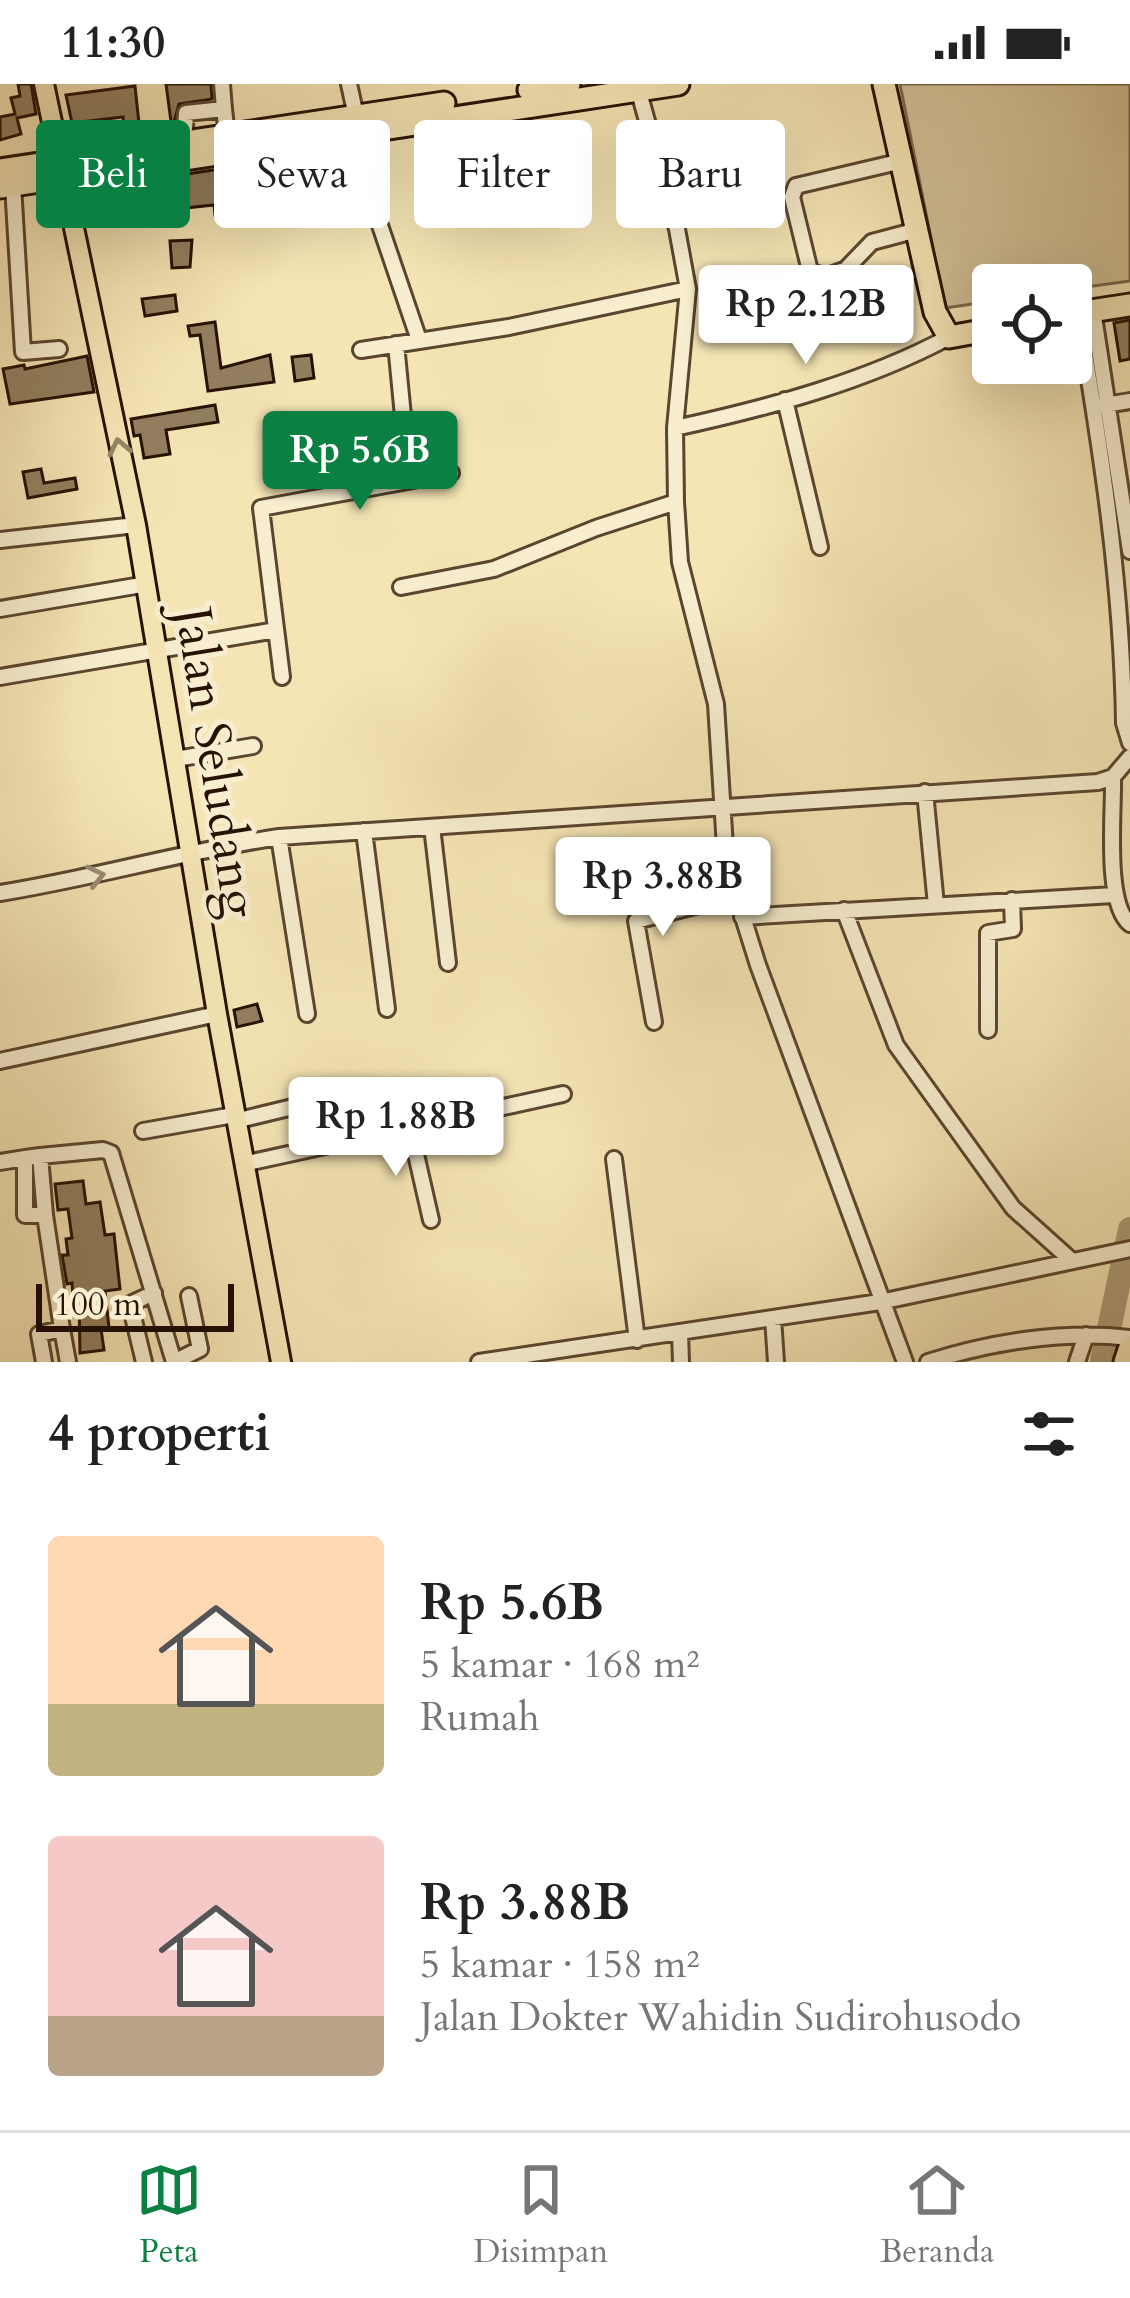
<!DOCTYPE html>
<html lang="id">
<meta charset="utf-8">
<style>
:root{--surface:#fff;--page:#f6f6f6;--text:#222;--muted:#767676;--line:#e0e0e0;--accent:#0b8043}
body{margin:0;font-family:Cardo,serif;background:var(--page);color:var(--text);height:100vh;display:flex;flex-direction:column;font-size:45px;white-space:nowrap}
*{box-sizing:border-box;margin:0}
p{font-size:39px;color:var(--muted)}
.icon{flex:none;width:66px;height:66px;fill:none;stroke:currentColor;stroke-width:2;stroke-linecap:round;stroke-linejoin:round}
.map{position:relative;height:1278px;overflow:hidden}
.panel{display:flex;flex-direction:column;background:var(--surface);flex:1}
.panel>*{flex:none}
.top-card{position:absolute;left:36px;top:36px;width:1059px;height:108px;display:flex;gap:24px}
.tools{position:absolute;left:972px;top:180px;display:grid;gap:24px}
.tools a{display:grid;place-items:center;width:120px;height:120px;border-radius:12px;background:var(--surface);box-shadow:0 12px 48px #0002;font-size:60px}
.scale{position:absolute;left:36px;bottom:30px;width:198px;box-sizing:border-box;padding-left:12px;border:6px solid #261102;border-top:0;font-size:33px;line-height:42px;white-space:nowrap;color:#261102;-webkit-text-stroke:9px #f8eecf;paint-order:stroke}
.price{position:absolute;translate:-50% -102px;padding:0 27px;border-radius:12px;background:#fff;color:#222;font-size:39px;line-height:78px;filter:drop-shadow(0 3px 6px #0008)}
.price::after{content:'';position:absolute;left:50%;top:72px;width:36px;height:27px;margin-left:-18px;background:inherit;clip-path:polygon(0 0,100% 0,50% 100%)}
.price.active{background:var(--accent);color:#fff}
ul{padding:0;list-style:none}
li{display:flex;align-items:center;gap:36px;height:300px;padding:0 48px}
li span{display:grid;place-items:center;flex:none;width:336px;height:240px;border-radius:12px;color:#555}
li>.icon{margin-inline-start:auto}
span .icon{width:144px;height:144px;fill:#fffc;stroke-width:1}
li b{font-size:51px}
h2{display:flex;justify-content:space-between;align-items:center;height:144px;padding:0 48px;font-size:51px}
.chip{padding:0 42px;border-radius:12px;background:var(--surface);box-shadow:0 12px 48px #0002;font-size:42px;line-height:108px}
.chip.active{background:var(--accent);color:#fff}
.status{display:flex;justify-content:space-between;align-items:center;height:84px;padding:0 60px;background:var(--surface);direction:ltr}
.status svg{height:33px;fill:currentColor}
.menu{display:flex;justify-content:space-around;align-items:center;height:168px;border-top:3px solid var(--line);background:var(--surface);font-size:33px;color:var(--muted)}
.menu a{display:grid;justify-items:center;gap:6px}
.menu .active{color:var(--accent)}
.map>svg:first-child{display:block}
.green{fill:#d2c197;stroke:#7c694c;stroke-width:3}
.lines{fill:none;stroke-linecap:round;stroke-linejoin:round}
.river{stroke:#af9d78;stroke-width:24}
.building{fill:#927f5f;stroke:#261102;stroke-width:3}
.minor-casing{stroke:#5a462f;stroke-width:20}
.major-casing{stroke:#261102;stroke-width:24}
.highway-casing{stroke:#261102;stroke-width:27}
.minor{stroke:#f8eecf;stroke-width:14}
.major{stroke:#f5e5b5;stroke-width:18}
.highway{stroke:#f5e5b5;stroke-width:21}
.oneway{stroke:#988664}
.oneway2{stroke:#9a8b73}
.labels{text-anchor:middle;stroke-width:10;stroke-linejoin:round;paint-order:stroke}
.street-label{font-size:51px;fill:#261102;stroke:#f8eecf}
</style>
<div class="status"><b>11:30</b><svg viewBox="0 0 49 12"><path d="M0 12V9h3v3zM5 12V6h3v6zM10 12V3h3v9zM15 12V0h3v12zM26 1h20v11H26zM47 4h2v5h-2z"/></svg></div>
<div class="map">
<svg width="1130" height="1278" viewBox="0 0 1130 1278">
<rect width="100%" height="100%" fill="#f5e5b5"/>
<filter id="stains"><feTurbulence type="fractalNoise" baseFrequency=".00167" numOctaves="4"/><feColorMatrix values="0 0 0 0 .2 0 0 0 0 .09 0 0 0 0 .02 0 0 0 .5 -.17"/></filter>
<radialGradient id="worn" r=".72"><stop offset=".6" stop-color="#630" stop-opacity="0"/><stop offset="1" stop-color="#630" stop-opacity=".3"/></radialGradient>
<path class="green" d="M900,0h230v197l-59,8v-4h-78v16l-48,7z"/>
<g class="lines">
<path class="river" d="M1102,1278l28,-133"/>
</g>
<path class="building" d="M18,0h13l5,30 -19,4 4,16 -21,6v-23l15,-3 -4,-16 9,-2z
M166,0h45l1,15 -33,5 -7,25z
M135,2l5,47 -16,2 -1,-18 -51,6 -6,-28z
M233,83l4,32 -13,2 2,13 -11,1 -1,-10 -29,3 -5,-33z
M192,156l-2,27 -18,1 -2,-27z
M175,211l2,16 -32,5 -3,-17z
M1130,236v39l-10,2 -6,-38z
M215,238l6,46 49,-13 4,27 -66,9 -8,-56 -10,1 -2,-10z
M311,271l3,23 -19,3 -3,-24z
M87,272l7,36 -84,12 -7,-35 21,-4 1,4z
M215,321l3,17 -52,8 4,24 -26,4 -4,-23 -6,1 -3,-17z
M41,385l3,14 31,-5 2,11 -49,9 -5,-26z
M257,920l5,17 -25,6 -3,-17z
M83,1097l3,23 14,-2 5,33 9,-1 6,55 -15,2 4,37 -8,1 3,21 -24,3 -1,-56h-6l-1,-14 -5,1 -5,-29h6l-2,-16 6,-1 -4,-29 -10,1 -3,-26z"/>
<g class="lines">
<defs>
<path id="minor" d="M222,0l2,25
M349,0l7,32
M637,1l40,144 11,60 -13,139 1,74 4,60 36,142 10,159 32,102 147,397
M356,48l14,64 49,144
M184,57l2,-28 38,-4 3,26
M902,77l-106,25 -4,11 18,74 15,6 21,-8 26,-27 45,-12
M13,101l10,167 36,-3
M1093,226l37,241
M1078,228c23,137 44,272 46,411l6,20
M396,260l13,134
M361,266l148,-23 179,-38
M785,316l35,147
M1099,322l31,-5
M675,344c92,-20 190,-46 274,-91
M0,456l136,-15
M401,503l93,-18 102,-41 80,-26
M0,525l147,-25
M0,593l276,-47
M282,593l-21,-169 190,-35
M176,675l77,-13
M1113,693c1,34 -9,126 17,147
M925,708l11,113
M432,743l16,136
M364,747l23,178
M279,753l28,177
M0,809c94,-15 185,-42 279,-56l819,-55 15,-5 17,-20
M844,826l52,135 117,163 58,52
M742,833l372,-22
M654,938l-18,-101 98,-25
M988,946v-97l25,-4 -1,-29
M0,977l217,-47
M235,1037l91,-22
M410,1044l21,92
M143,1047l91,-16
M40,1072l-15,2v57h20l17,114
M614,1075l23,181
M0,1078l25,-4
M243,1080l320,-70
M45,1131l-5,-59 63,-6 8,3 63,209
M773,1234l3,44
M680,1249l1,29
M44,1278l-5,-28 23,-5 6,33
M144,1278l-14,-58 24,-11
M174,1278l26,-13 -11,-53
M479,1278l401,-60 250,-53
M928,1278c63,-20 136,-32 202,-24
M1077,1278l9,-27"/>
<path id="major" d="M44,0l92,441 81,489 64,348"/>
<path id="highway" d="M884,0l51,228 14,25 44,-8
M529,6l40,-6
M0,86l444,-67
M0,103l678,-103
M1071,230l59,-9
M1125,1278l5,-15"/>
</defs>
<use href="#minor" class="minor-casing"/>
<use href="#major" class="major-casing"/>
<use href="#highway" class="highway-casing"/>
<use href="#minor" class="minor"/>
<use href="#major" class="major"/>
<use href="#highway" class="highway"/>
</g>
<defs><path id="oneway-chevron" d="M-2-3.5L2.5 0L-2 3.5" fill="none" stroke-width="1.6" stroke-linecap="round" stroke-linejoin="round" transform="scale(3)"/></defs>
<use class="oneway" href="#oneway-chevron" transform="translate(119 363) rotate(-102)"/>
<use class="oneway2" href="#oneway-chevron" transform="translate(96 792) rotate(-13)"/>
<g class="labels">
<g class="street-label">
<text transform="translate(218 678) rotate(81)" y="18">Jalan Seludang</text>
</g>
</g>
<rect width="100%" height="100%" filter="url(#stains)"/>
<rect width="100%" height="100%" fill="url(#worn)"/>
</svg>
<div class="tools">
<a><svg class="icon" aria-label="locate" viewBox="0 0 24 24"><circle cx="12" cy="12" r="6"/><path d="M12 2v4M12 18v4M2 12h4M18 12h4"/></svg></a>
</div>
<div class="scale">100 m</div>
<b class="price" style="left:806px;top:283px">Rp 2.12B</b>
<b class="price active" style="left:360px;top:429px">Rp 5.6B</b>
<b class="price" style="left:663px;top:855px">Rp 3.88B</b>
<b class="price" style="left:396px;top:1095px">Rp 1.88B</b>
<div class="top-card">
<a class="chip active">Beli</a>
<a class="chip">Sewa</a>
<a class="chip">Filter</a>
<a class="chip">Baru</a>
</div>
</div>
<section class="panel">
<h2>4 properti<svg class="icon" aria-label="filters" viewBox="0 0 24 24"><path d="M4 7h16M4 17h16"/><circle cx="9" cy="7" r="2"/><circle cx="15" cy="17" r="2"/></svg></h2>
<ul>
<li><span style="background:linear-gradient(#ffd9b3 70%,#c2b280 0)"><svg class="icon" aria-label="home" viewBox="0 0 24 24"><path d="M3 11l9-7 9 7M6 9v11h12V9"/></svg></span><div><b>Rp 5.6B</b><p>5 kamar · 168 m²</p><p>Rumah</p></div></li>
<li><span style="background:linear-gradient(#f6c9c9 75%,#b9a48a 0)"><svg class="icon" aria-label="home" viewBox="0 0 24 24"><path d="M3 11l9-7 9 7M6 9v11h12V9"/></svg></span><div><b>Rp 3.88B</b><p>5 kamar · 158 m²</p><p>Jalan Dokter Wahidin Sudirohusodo</p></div></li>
</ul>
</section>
<nav class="menu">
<a class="active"><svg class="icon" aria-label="map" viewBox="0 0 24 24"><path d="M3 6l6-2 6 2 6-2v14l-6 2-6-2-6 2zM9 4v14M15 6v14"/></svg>Peta</a>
<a><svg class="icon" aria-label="saved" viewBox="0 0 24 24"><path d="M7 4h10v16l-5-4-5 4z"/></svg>Disimpan</a>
<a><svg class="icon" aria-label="home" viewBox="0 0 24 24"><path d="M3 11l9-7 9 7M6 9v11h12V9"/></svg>Beranda</a>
</nav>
